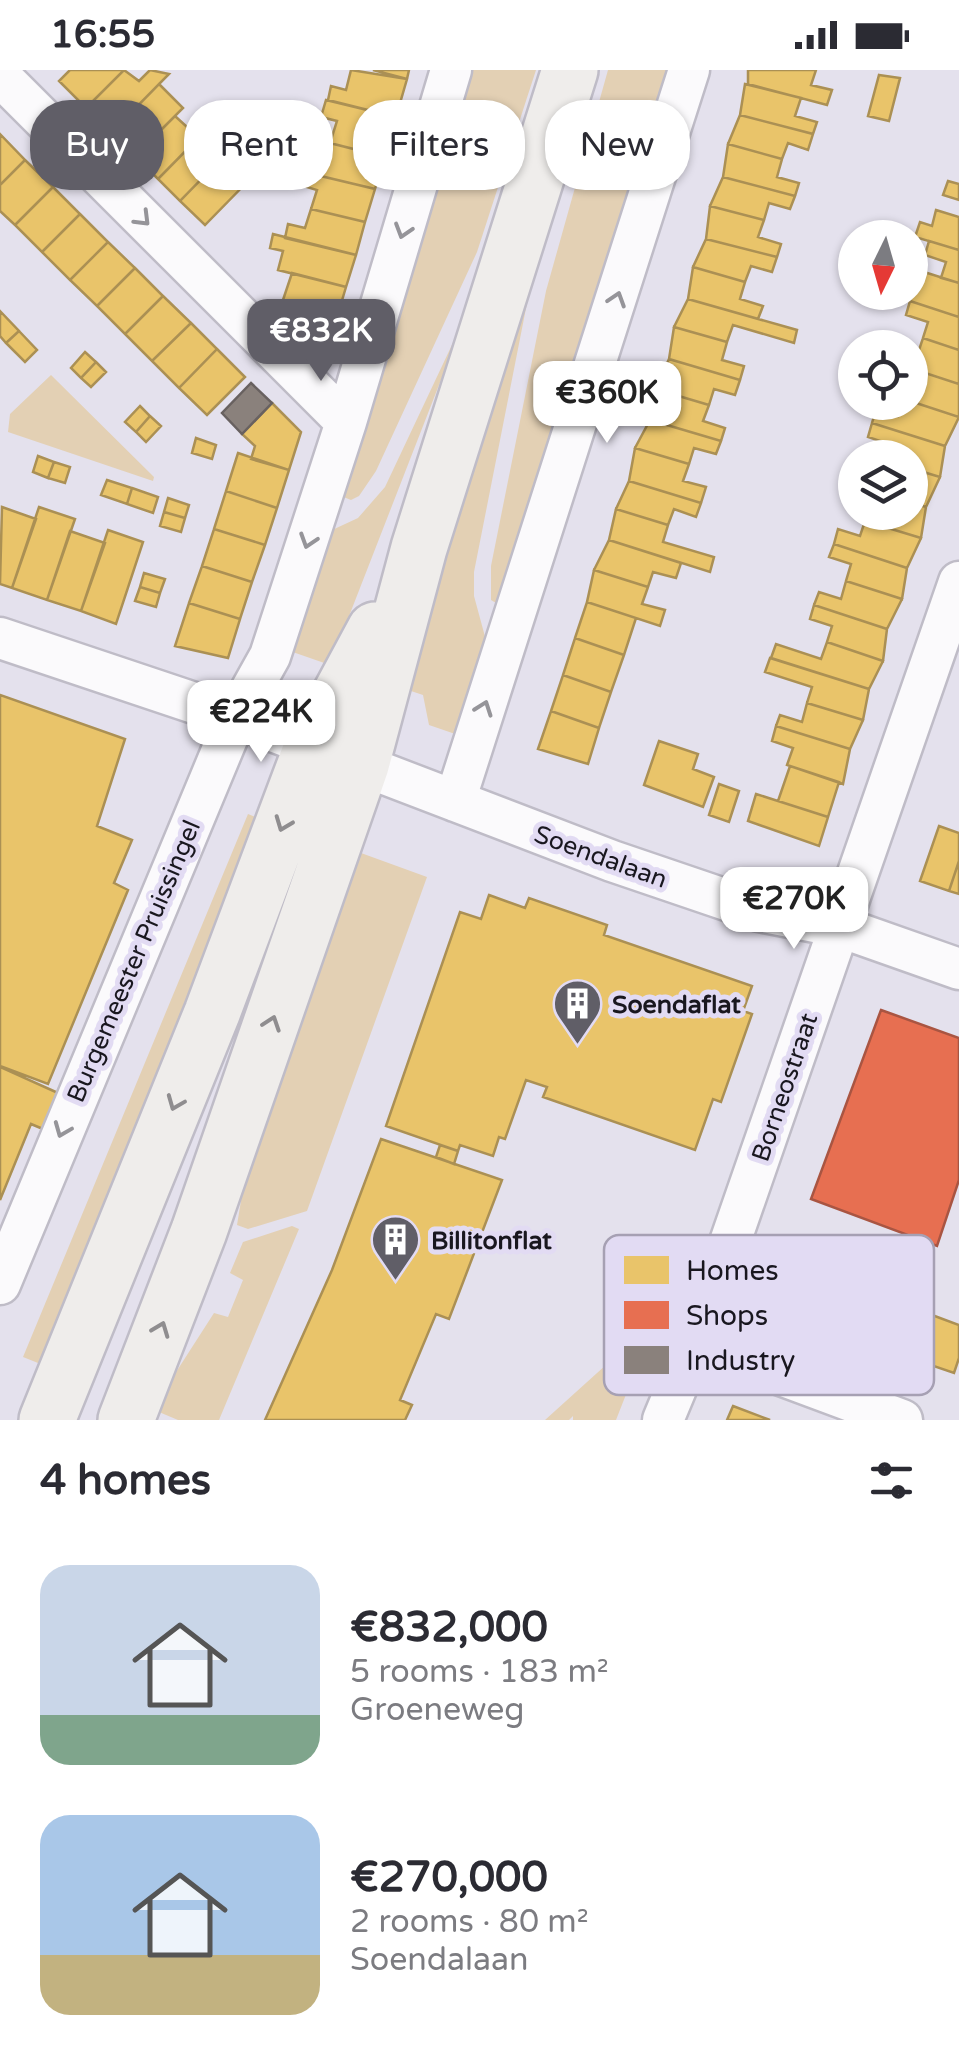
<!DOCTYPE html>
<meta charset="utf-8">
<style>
:root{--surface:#fff;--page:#f7f7f7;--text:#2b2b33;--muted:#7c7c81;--accent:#605e67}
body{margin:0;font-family:"Varela Round",sans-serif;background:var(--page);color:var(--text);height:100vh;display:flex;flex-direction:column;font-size:38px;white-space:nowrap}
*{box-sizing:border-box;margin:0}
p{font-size:32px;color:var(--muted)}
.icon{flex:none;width:55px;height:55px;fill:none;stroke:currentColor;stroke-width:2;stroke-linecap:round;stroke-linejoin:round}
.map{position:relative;height:1350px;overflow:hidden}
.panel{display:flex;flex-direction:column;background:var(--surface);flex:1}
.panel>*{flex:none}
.guide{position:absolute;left:30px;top:30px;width:900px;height:90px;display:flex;gap:20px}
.needle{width:65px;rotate:185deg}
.fabs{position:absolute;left:838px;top:150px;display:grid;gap:20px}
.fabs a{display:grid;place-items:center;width:90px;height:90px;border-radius:50%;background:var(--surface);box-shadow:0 2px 8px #0004;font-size:50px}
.price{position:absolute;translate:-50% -85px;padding:0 22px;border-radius:20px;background:#fff;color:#222;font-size:32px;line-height:65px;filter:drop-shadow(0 2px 5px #0008)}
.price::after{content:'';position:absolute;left:50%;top:60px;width:30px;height:22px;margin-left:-15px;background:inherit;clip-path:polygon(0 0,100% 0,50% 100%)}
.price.on{background:var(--accent);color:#fff}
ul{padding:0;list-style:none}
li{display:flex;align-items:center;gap:30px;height:250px;padding:0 40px}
li span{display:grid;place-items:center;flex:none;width:280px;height:200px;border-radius:30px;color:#555}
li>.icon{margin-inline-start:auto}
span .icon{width:120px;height:120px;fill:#fffc;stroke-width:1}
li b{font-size:42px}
h2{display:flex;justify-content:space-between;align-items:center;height:120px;padding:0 40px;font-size:42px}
.tag{padding:0 35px;border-radius:40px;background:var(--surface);box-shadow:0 2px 8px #0004;font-size:35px;line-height:90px}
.tag.on{background:var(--accent);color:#fff}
.status{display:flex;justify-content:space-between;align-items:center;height:70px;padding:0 50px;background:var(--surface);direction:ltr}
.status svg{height:28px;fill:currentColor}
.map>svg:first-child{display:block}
.green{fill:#e3d0b4}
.homes{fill:#e9c46a;stroke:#ab9054;stroke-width:2.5}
.shops{fill:#e76f51;stroke:#a95542;stroke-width:2.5}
.industry{fill:#8a817c;stroke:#686160;stroke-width:2.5}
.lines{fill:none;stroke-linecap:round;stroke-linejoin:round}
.street-casing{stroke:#bfbcc7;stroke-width:45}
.secondary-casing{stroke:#bfbcc7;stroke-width:60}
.street{stroke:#fbfafc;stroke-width:40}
.secondary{stroke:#efedeb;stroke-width:55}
.oneway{stroke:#959499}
.oneway2{stroke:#8f8d8f}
.labels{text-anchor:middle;stroke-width:10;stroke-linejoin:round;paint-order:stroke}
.street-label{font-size:25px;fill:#19171f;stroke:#e2dbf3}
.poi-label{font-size:25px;font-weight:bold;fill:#19171f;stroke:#e2dbf3;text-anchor:start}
.key{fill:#e2dbf3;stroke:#a6a0b3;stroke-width:2.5}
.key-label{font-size:28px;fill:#19171f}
</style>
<div class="status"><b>16:55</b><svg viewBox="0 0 49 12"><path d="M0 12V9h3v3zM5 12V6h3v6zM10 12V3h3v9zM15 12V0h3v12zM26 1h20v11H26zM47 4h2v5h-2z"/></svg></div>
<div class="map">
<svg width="959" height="1350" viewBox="0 0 959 1350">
<rect width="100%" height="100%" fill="#e4e1ed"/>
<path class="green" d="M467,0h69l-59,182 -101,219 -17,25 -8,4 -10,-4z
M608,0h66l-173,536 -10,-6v-34l55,-275z
M530,218l-56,284v24l13,48 -26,92 -32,-11 -6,-30 -21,-7z
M467,243l-137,352 -43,-15 43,-119 28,-13 27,-31z
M51,305l103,102 -1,4 -145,-49 2,-18z
M248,744l19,8 -224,543 -20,-8z
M350,779l77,28 -120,334 -59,18 -11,-4 16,-97z
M292,1156l7,3 -80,191h-41l-19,-8 10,-29 45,-70 14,4 15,-37 -13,-7 13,-31z
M643,1281l-27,69h-43v-4l-4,4h-24l62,-56z"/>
<path class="homes" d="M70,0h54l-38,38 -27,-27z
M124,0l15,11 11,-11 19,4 -58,59 -25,-25z
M351,0l56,9 -11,38 -68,-17 3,-14 15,4z
M373,0h36l-2,9z
M748,0h68l-5,15 21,5 -5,15 -79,-21z
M879,5l21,3 -11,43 -21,-5z
M159,14l24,24 -48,48 -24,-23z
M745,14l56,14 -6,18 22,6 -4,12 -73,-19z
M326,30l70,17 -11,40 -55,-14 7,-22 -16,-4z
M205,40l11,10 -58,59 -23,-23 40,-40 12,11z
M740,45l73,19 -5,16 -20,-7 -6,16 -54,-15z
M216,50l10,11 -18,18 12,11 -40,41 -22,-22z
M0,64l25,26 -25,25z
M330,73l55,14 -10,32 -71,-17 4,-14 17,4z
M728,74l54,15 -5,18 22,6 -4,13 -72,-19z
M25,90l28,27 -38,38 -15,-14v-26z
M220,90l14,14 7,-7 10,11 -46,47 -25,-24z
M304,102l71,17 -10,33 -54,-13 6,-19 -17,-5z
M723,107l72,19 -5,13 -21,-6 -5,17 -54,-14z
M948,111l11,3v16l-16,-5z
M53,117l27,27 -38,38 -27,-27z
M710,136l54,14 -6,17 23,7 -4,13 -71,-18z
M311,139l54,13 -9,33 -71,-17 3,-14 17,4z
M936,140l23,7v33l-44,-13 5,-15 12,4z
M80,144l28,28 -38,38 -28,-28z
M273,164l83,21 -10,32 -68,-17 5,-19 -13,-3z
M706,169l71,18 -5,15 -21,-6 -6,16 -52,-15z
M929,171l30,9v33l-18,-5 5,-16 -21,-7z
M108,172l27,26 -38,38 -27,-26z
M693,197l52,15 -5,17 23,7 -5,13 -70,-20z
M135,198l28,28 -38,38 -28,-28z
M921,201l38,12v34l-49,-16z
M292,203l54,14 -14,47 -13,6 -37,-37z
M163,226l28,27 -39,38 -27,-27z
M688,229l109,31 -3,13 -61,-18 -6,17 -53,-15z
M910,231l49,16v33l-36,-12 5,-16 -22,-7z
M0,241l19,20 -13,12 -6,-7z
M191,253l26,26 -38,39 -27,-27z
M674,257l53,15 -5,18 22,6 -4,14 -71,-21z
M19,261l18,19 -12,12 -19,-19z
M923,268l36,12v34l-49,-16v-15l7,3z
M217,279l28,28 -38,38 -28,-27z
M85,282l11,10 -15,16 -10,-10z
M669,289l71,21 -5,15 -21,-6 -5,16 -54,-16z
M96,292l10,10 -15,15 -10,-9z
M910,298l49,16v33l-49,-16z
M655,319l54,16 -6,16 22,7 -4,13 -71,-21z
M910,331l49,16 -14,29 -73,-23 4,-13 22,6 4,-14z
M272,333l29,29 -12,38 -38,-11 4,-13 -13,-12z
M140,336l10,10 -14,16 -11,-10z
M150,346l11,10 -15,16 -10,-10z
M650,350l71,21 -5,13 -22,-6 -5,16 -54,-16z
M872,353l73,23 -5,31 -30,-9v-10h-25l4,-14 -21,-7z
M196,368l20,7 -4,14 -20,-6z
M635,378l54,16 -6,17 23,6 -5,16 -72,-22z
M238,383l51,17 -12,38 -51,-17z
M38,386l16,6 -6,16 -15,-6z
M54,392l16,5 -5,16 -17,-5z
M910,398l30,9 -14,30 -16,-5z
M107,410l25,8 -5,16 -26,-9z
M629,411l72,22 -5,14 -22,-8 -6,16 -52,-16z
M132,418l26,9 -5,16 -26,-9z
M226,421l51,17 -12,37 -51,-16z
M168,428l21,7 -4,13 -21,-6z
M910,432l16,5 -5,31 -56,-17 2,-9h43z
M2,437l34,12 -24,69 -12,-4z
M39,437l36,12 -28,81 -35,-12z
M616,439l52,16 -5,17 51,15 -4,15 -101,-32z
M164,442l21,6 -4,14 -21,-6z
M865,451l56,17 -14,30 -73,-24 4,-15 22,7z
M214,459l51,16 -13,37 -50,-16z
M108,460l35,12 -27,82 -35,-13z
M70,461l35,12 -24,68 -34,-11z
M609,470l72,23 -5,15 -23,-6 -5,15 -54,-17z
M834,474l73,24 -5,31 -56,-18 5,-17 -22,-7z
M202,496l50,16 -12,37 -51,-16z
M594,500l54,17 -6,17 23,6 -5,16 -73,-24z
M144,503l21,6 -5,14 -20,-6z
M846,511l56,18 -15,30 -73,-24 5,-13 22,7z
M140,517l20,6 -4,14 -21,-6z
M587,532l49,16 -12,37 -49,-17z
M189,533l51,16 -12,39 -53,-12z
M814,535l73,24 -4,32 -56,-19 5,-16 -22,-7z
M575,568l49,17 -13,37 -48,-17z
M827,572l56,19 -14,28 -98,-31 5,-14 45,15z
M770,588l99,31 -6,31 -56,-17 5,-16 -47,-15z
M563,605l48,17 -12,36 -48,-17z
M0,625l125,44 -28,87 35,14 -18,43 14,7 -80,194 -48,-18z
M807,633l56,17 -13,29 -74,-23 4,-11 22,7z
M551,641l48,17 -11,36 -50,-15z
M776,656l74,23 -7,35 -56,-19 6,-17 -21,-7z
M659,671l39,13 -5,15 21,8 -11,30 -59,-22z
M790,696l49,16 -11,35 -50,-16z
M719,714l20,7 -10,31 -20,-7z
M756,724l72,23 -9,29 -71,-25z
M939,756l20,7v28l-10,30 -29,-10z
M959,791v33l-10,-3z
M489,825l36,13 4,-10 78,27 -3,10 148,51 -9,25 9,3 -31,88 -8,-3 -18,51 -152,-53 4,-10 -21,-7 -21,59 -6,-2 -6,19 -33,-11 -2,6 -72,-25 74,-214 21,7z
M0,997l58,26 -15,36 -12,-5 -31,76z
M381,1069l121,41 -53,139 -13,-5 -36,86 12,5 -7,15h-140l67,-150z
M440,1075l18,6 -4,13 -18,-7z
M932,1245l27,10v33l-5,15 -38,-13z
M733,1336l37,14h-43z"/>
<path class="shops" d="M881,940l78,28v142l-22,66 -126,-47z"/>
<path class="industry" d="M251,313l21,20 -30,31 -20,-21z"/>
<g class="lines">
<defs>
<path id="street" d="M0,6l346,346
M0,568l236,79 376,144 147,50 81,16 119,42
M455,731l234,-731
M0,1214l236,-567 34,-61 76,-234 105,-352
M695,1273l207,77
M663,1350l32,-77 264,-761"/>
<path id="secondary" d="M47,1350l165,-407 100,-266 63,-117
M126,1350l73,-189 162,-466 58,-217 151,-478"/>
</defs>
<use href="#street" class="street-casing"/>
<use href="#secondary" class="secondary-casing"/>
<use href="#street" class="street"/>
<use href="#secondary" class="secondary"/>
</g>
<defs><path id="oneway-chevron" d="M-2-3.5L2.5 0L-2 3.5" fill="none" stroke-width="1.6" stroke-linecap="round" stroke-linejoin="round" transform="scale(2.5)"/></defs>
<g class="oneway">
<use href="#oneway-chevron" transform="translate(143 149) rotate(45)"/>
<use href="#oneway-chevron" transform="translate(403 161) rotate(107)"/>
<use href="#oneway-chevron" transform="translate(617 229) rotate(-72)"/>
<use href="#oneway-chevron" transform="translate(308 471) rotate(108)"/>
<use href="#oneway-chevron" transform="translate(484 638) rotate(-70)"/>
<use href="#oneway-chevron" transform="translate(62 1060) rotate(112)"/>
</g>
<g class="oneway2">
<use href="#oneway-chevron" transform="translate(283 754) rotate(111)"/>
<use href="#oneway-chevron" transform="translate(272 953) rotate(-71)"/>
<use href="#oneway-chevron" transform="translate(175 1033) rotate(112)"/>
<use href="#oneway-chevron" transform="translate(161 1259) rotate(-69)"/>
</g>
<defs>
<symbol id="building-pin" viewBox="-11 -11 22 30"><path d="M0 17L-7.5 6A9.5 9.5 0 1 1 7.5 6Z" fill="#605e67" stroke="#e2dbf3"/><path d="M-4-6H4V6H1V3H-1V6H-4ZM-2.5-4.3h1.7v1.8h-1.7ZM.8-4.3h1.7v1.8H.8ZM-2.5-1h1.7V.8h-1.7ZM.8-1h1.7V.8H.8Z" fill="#fff"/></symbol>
</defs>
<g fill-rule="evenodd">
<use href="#building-pin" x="550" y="906" width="55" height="75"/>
<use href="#building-pin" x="368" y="1142" width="55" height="75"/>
</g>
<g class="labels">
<g class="street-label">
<text transform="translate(601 786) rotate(20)" y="9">Soendalaan</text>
<text transform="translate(133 891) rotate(-67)" y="9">Burgemeester Pruissingel</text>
<text transform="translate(784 1017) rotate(-71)" y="9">Borneostraat</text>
</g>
<g class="poi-label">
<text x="612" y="943">Soendaflat</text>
<text x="431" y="1179">Billitonflat</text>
</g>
</g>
<rect x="604" y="1165" width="330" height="160" rx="15" class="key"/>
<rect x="624" y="1186" width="45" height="28" fill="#e9c46a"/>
<rect x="624" y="1231" width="45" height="28" fill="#e76f51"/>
<rect x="624" y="1276" width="45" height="28" fill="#8a817c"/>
<g class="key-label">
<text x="686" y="1210">Homes</text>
<text x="686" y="1255">Shops</text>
<text x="686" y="1300">Industry</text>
</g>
</svg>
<div class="fabs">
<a><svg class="needle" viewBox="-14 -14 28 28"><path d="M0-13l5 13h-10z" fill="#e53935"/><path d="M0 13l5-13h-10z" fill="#7c7c81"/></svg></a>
<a><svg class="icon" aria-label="locate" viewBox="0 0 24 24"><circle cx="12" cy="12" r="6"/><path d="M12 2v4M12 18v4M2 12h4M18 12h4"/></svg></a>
<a><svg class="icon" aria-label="layers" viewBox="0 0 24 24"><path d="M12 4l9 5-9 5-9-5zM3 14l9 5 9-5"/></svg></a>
</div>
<b class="price on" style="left:321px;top:314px">€832K</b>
<b class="price" style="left:607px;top:376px">€360K</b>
<b class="price" style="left:261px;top:695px">€224K</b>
<b class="price" style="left:794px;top:882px">€270K</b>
<div class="guide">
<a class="tag on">Buy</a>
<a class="tag">Rent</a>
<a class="tag">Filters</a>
<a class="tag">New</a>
</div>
</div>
<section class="panel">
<h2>4 homes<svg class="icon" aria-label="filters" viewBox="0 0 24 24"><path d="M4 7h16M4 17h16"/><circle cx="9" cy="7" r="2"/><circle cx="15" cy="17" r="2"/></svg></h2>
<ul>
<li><span style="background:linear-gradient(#c9d6e8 75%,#7fa58c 0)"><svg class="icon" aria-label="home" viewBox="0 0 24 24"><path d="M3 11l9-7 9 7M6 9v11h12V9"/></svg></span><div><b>€832,000</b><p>5 rooms · 183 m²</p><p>Groeneweg</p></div></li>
<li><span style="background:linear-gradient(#a9c7e8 70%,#c2b280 0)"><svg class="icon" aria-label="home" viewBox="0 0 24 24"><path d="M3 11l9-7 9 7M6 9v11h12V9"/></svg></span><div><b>€270,000</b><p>2 rooms · 80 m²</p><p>Soendalaan</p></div></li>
</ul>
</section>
